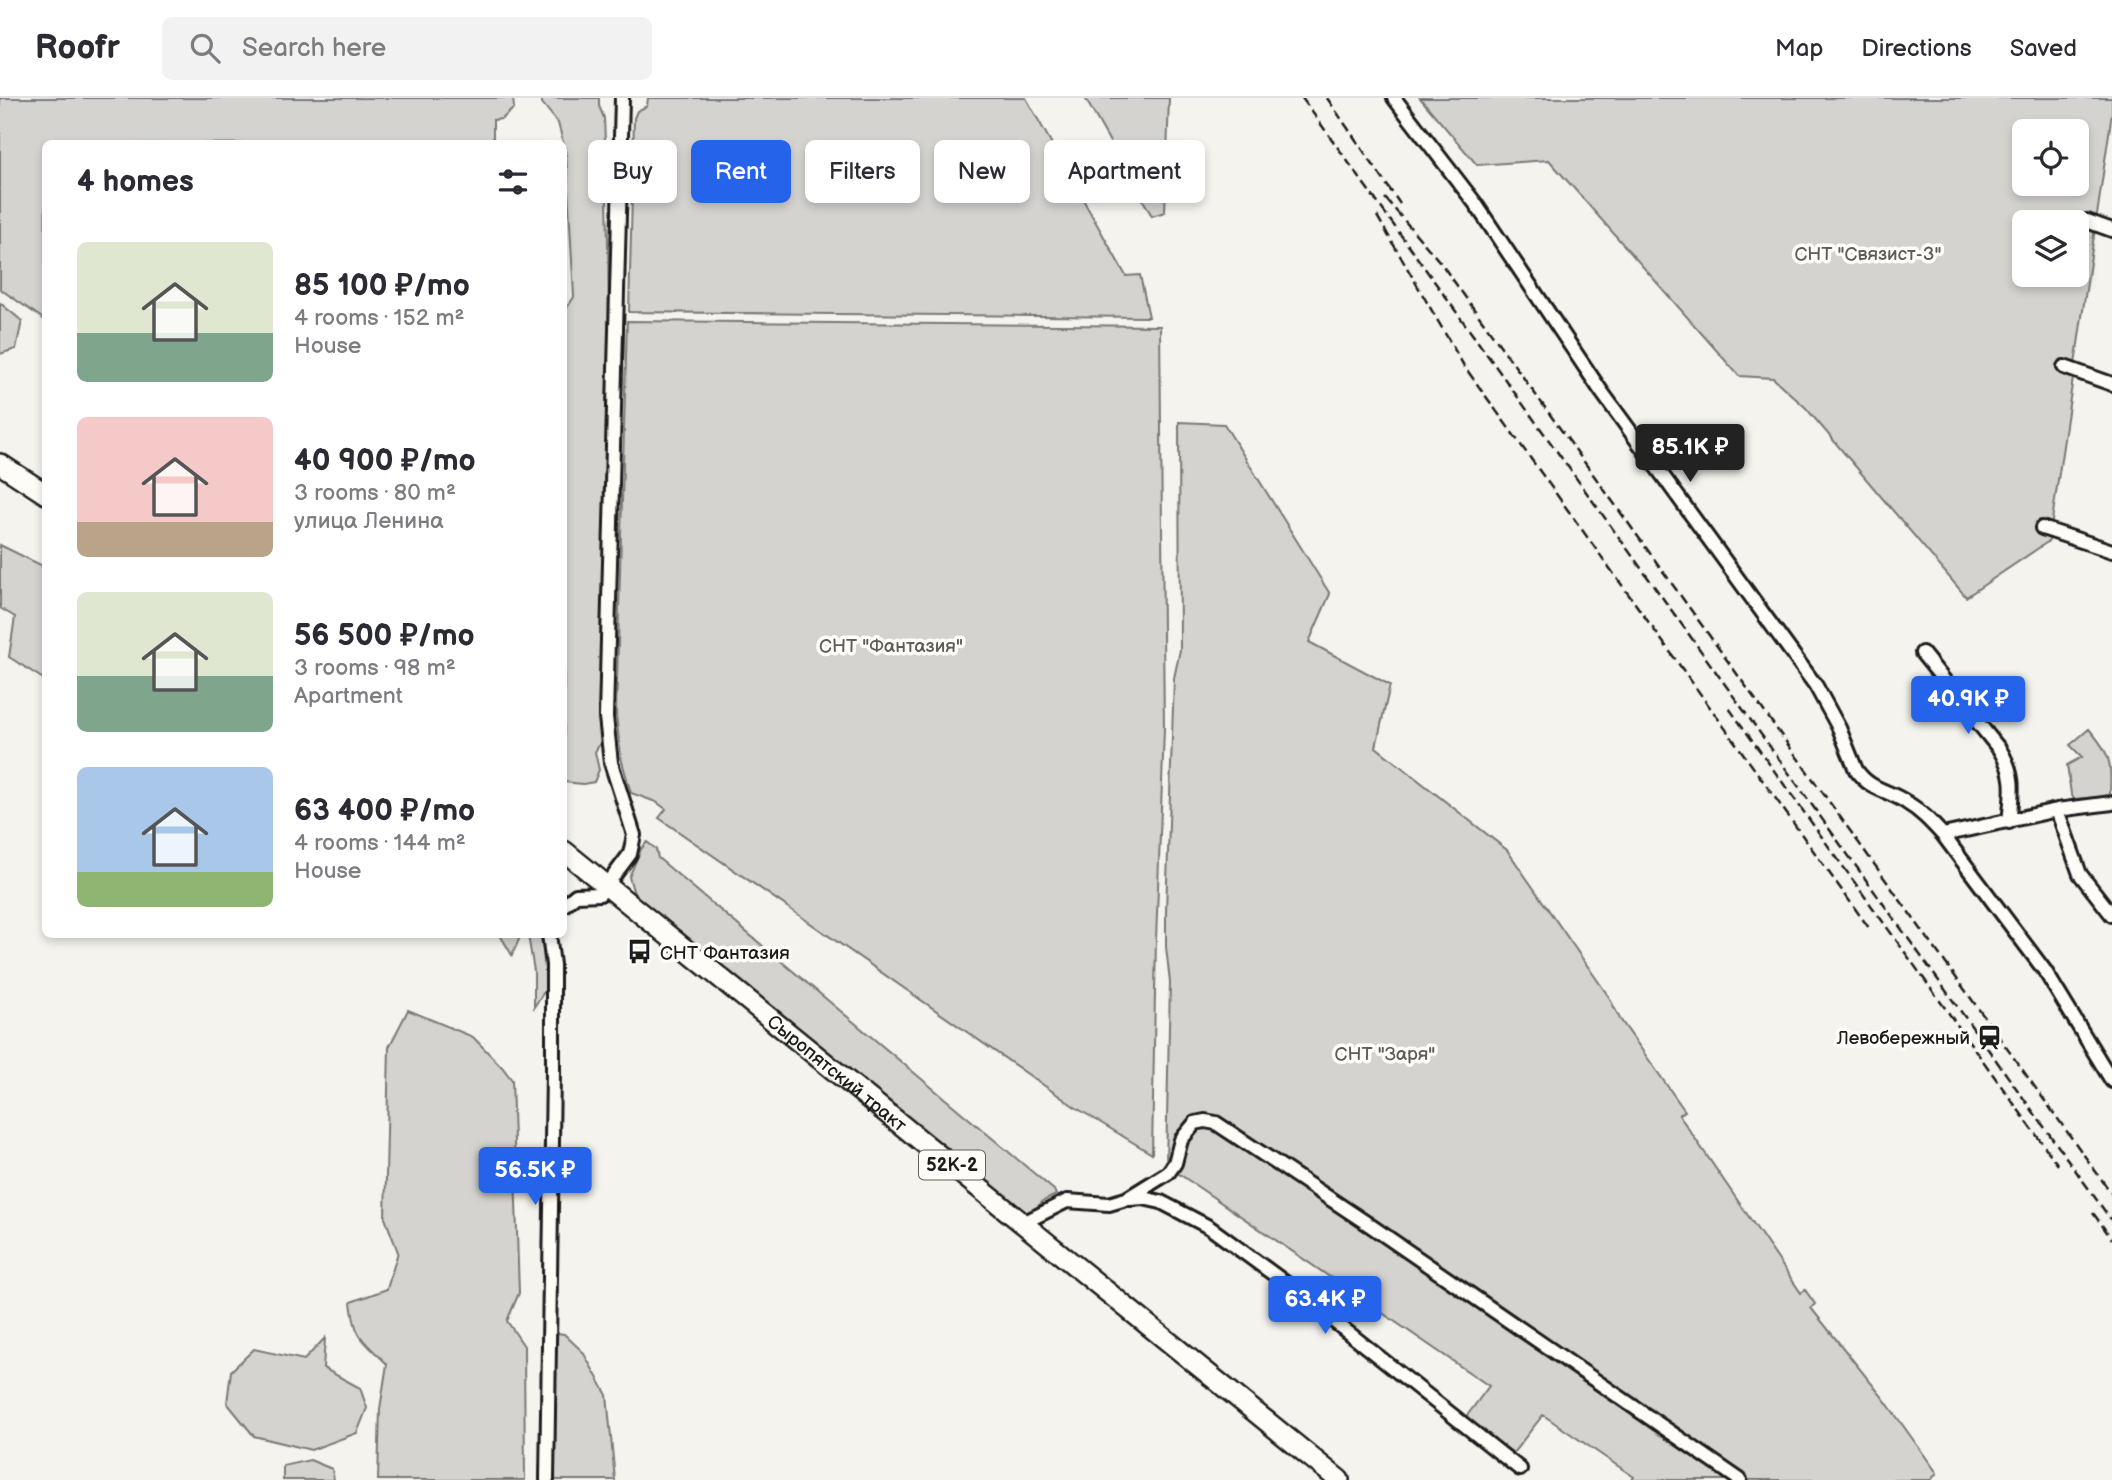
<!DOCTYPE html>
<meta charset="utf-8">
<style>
:root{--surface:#fff;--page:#f2f2f3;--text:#2b2b33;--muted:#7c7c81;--line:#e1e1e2;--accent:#2563eb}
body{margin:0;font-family:"Balsamiq Sans",sans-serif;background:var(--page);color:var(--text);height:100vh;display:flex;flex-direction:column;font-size:26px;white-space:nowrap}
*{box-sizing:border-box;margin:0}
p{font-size:23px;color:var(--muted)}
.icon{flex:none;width:38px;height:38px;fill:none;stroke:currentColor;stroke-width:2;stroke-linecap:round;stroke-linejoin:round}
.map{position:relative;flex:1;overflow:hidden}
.sheet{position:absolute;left:42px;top:42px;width:525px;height:798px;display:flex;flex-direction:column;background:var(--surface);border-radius:10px;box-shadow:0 4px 10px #0003}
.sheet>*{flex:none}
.guide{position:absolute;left:588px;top:42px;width:665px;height:63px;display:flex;gap:14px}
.tools{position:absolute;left:2012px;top:21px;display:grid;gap:14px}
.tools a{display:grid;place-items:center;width:77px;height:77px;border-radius:10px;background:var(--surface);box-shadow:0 4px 10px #0003;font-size:35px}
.price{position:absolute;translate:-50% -60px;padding:0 16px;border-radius:7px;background:var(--accent);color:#fff;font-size:23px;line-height:46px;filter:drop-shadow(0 2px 4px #0008)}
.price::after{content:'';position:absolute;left:50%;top:42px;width:21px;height:16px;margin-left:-10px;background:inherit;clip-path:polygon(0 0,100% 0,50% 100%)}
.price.selected{background:#222;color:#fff}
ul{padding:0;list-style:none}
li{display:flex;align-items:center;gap:21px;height:175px;padding:0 35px}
li span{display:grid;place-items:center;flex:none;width:196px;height:140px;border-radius:10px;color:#555}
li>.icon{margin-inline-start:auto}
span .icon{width:84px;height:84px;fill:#fffc;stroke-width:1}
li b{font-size:30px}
h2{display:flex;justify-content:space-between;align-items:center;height:84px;padding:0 35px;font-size:30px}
.tag{padding:0 24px;border-radius:10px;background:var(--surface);box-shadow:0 4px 10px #0003;font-size:24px;line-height:63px}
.tag.selected{background:var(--accent);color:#fff}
header{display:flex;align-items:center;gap:42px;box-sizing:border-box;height:98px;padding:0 35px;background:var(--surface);border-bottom:2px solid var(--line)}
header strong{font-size:33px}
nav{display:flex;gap:38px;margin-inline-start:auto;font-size:24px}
.search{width:490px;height:63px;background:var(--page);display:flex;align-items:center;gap:18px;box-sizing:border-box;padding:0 24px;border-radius:10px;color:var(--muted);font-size:26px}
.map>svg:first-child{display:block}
.green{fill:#d4d3cf;stroke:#787876;stroke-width:2;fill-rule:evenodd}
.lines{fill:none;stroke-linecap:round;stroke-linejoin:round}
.minor-casing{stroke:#1c1c1c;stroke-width:18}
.primary-casing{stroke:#1c1c1c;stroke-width:24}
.minor{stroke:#fdfcf7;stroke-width:12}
.primary{stroke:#fdfcf7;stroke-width:19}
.rail{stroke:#1c1c1c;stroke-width:2.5;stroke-dasharray:10 5;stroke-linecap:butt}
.labels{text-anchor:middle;stroke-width:7;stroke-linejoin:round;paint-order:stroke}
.shield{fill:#fdfcf7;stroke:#605f5e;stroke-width:2}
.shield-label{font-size:18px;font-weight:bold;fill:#1c1c1c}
.park-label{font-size:19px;fill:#5c5c5b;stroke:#fdfcf7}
.poi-label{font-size:19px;fill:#1c1c1c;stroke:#fdfcf7;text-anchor:start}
.street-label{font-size:19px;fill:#1c1c1c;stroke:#fdfcf7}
</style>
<header>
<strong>Roofr</strong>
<div class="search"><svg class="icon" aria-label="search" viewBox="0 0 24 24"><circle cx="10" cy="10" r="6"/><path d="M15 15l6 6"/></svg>Search here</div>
<nav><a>Map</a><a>Directions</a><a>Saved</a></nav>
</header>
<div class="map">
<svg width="2112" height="1382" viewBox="0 0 2112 1382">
<rect width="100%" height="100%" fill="#f4f3ee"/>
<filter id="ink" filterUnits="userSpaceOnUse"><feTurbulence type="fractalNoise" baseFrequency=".0143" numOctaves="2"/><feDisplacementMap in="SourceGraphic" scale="14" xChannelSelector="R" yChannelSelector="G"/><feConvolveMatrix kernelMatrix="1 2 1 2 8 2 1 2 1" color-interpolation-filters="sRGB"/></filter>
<g filter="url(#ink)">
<path class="green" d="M0,0h513l1,10 -12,11 -9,1v23l-447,1 -1,176 -45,-31z
M542,0h57v8l5,12c10,207 2,415 -2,622l-7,12 4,18 -5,12 -11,2 -19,-2v-470l10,-15 -8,-144 -8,-30 -16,-20z
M648,0h378l100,178 14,-1 9,42 -520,-5 5,-194 3,-7 10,-5z
M1085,0h84l-4,114 -13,4z
M1420,0h692v15l-63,428 -83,56 -160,-189 -33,-30 -34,-2 -190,-216 -72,5zM2025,33h52v53h-52zM2025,124h52v53h-52z
M0,205l22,18 -6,28 -16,5z
M627,223l533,5 4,403 -8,211 -4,214 -77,-47 -416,-289 7,-9 -10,-7 -25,-9 -10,-35 -5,-43z
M1179,324l45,2 106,170 -21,48 81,43 -14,62 131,103 102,147 11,22 65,92 -6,4 122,178 4,-3 10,14 -4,4 73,91 53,74 -6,7h-299l2,-3 -91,-62 -30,38 -47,-36 23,-31 -323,-221 4,-183 -4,-35v-36l8,-233 6,-28z
M0,447l45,22v113l-36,-23 6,-40 -15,-9z
M2089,631c23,27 22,33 21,67l-36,3 -3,-5 -4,-29 15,-8 -12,-12z
M647,744l9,7 2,9 396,332 2,5 -13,6 -11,12h-10l-387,-316 -6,-20 12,-28z
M500,837h21l-9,20z
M528,837h13l6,52 -13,20v-36z
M408,912l65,27 29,30 10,13 7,213 -12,28 17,25 1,134h-147l2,-71 7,-45c-25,-25 -32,-25 -36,-62l36,-13 11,-37 -13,-34 4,-171z
M550,1234l14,2 19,18 24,43 8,85h-67z
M325,1240l-2,30 37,20 7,20 -10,25 -46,17 -57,-14 -27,-33 4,-32 23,-22 50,11z
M310,1362l22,9 2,11h-51v-14z"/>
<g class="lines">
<defs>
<path id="minor" d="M1394,0l81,105 126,188 215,295 23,42 17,42c15,21 30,19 50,32 15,9 25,20 37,33l114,-25 55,-7
M2087,123l25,9
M2064,269l48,17
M2042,430l70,23
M1922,555l78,97c16,26 12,43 9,72
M2057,712l23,64 32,41
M1943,737l102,136 67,110
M564,807l12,-10 24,-1 30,-40 4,-19 -23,-72 -5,-46 16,-619
M1130,1101l13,-1 18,4 48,25 78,57 233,185
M1023,1125l44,-22 42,3 17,-5 42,-26 7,-10 6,-23 14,-17 10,-2 11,2 155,103 369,254
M547,1382l6,-407v-108l-4,-31"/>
<g id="primary">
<path d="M0,366l46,30"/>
<path id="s1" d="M564,753l775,629"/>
</g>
</defs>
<use href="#minor" class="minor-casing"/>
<use href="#primary" class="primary-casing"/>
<use href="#minor" class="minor"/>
<use href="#primary" class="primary"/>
<path class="rail" d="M1302,0l810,1123
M1327,0l73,106
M1385,100l55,64 672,932
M1377,118l87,150 405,562
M1729,610l329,457
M2093,1115l19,26"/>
</g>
</g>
<defs>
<symbol id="bus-bare" viewBox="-9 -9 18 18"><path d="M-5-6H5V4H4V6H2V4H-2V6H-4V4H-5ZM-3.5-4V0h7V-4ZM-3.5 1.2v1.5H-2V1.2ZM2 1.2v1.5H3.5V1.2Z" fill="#1c1c1c" stroke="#fdfcf7" stroke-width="2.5" paint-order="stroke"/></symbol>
<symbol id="station-bare" viewBox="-9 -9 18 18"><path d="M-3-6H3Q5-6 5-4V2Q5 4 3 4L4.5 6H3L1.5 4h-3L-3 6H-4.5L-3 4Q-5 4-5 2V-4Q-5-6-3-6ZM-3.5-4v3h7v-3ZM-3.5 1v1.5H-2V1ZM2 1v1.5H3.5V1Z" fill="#1c1c1c" stroke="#fdfcf7" stroke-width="2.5" paint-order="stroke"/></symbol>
</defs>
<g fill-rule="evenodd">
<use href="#bus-bare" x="622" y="836" width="35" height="35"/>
<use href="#station-bare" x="1972" y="922" width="35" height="35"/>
</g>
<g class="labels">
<rect class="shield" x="919" y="1052.5" width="66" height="29" rx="5"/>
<g class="shield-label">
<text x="952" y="1073">52К-2</text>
</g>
<g class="park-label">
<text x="1868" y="162">СНТ "Связист-3"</text>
<text x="891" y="554">СНТ "Фантазия"</text>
<text x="1385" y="962">СНТ "Заря"</text>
</g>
<g class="poi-label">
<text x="660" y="861">СНТ Фантазия</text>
<text x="1970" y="946" text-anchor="end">Левобережный</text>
</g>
<g class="street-label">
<text dy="7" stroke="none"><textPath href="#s1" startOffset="352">Сыропятский тракт</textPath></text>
</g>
</g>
</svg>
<div class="tools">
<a><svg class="icon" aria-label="locate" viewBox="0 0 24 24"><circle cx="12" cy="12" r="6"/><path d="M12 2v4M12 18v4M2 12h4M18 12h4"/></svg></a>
<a><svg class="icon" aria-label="layers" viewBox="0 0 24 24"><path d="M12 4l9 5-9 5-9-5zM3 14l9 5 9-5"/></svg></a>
</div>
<b class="price selected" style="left:1690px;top:386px">85.1K ₽</b>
<b class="price" style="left:1968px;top:638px">40.9K ₽</b>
<b class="price" style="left:535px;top:1109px">56.5K ₽</b>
<b class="price" style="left:1325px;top:1238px">63.4K ₽</b>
<div class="guide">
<a class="tag">Buy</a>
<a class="tag selected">Rent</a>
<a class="tag">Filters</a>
<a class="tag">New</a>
<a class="tag">Apartment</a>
</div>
<section class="sheet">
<h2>4 homes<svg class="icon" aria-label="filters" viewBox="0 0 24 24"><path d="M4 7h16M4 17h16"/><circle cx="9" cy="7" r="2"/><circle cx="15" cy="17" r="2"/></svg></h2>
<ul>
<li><span style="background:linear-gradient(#dfe7d0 65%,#7fa58c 0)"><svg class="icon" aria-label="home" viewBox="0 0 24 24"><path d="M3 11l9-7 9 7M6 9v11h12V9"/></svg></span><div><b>85 100 ₽/mo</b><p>4 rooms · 152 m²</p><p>House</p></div></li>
<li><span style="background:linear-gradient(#f6c9c9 75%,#b9a48a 0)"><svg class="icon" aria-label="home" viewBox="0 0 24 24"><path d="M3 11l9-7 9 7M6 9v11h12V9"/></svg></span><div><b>40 900 ₽/mo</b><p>3 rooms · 80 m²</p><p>улица Ленина</p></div></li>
<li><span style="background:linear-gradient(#dfe7d0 60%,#7fa58c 0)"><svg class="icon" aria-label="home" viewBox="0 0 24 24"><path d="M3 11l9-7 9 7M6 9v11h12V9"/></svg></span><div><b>56 500 ₽/mo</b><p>3 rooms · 98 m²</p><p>Apartment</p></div></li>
<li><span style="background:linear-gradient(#a9c7e8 75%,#8fb573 0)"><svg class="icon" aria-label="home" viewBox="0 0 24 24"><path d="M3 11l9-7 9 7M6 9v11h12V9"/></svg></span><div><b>63 400 ₽/mo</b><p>4 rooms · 144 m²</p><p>House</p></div></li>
</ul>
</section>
</div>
